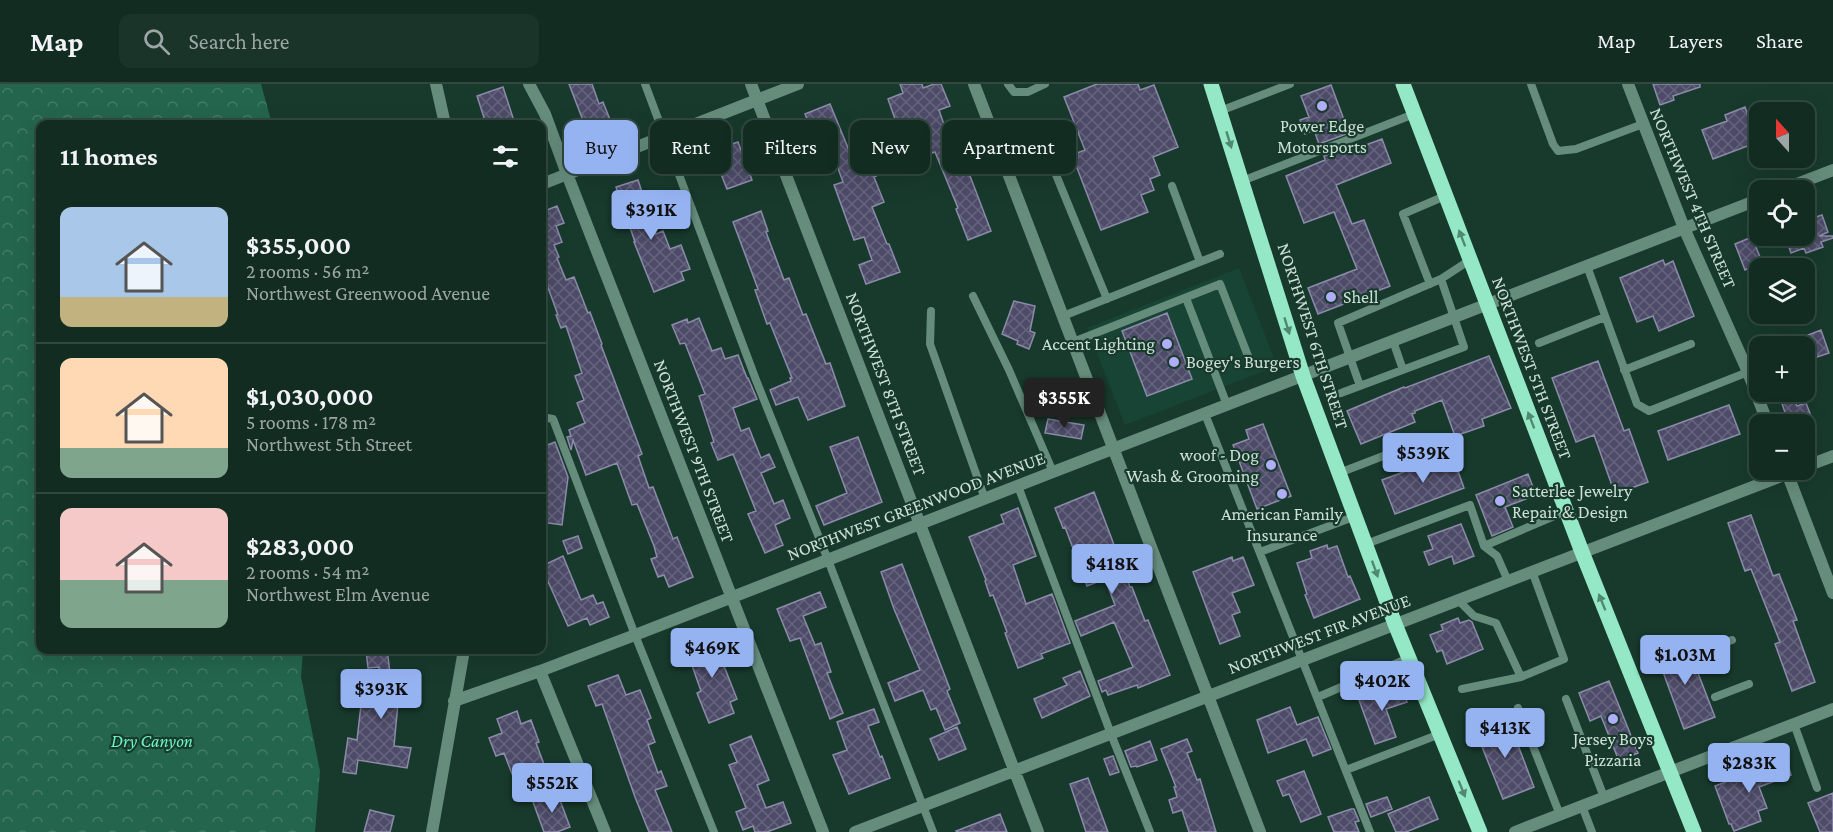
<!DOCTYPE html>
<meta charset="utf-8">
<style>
:root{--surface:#122c22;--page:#1b342a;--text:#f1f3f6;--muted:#9ca7a5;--line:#314840;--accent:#95b2f1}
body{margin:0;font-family:"Crimson Pro",serif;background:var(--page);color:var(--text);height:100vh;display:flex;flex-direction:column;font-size:22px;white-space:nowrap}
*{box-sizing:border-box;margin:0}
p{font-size:20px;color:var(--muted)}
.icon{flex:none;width:33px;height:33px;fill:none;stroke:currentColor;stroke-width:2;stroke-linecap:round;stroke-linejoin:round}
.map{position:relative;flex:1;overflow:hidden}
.details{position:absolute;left:36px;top:36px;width:510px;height:534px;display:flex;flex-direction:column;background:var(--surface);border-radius:12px;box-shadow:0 6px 24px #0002,0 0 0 2px var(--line)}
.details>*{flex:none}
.top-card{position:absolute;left:564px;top:36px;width:570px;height:54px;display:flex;gap:12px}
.needle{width:39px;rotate:339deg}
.buttons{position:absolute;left:1749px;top:18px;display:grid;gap:12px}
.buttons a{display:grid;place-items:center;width:66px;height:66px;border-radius:12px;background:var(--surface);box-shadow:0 6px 24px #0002,0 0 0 2px var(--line);font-size:30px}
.price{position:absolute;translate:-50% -51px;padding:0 14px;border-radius:6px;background:var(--accent);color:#111;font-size:20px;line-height:39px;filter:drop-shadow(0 2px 3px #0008)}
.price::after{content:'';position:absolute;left:50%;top:36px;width:18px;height:14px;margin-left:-9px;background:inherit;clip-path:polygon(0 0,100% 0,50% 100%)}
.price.selected{background:#222;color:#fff}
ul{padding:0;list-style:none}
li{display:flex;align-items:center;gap:18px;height:150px;padding:0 24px}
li+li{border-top:2px solid var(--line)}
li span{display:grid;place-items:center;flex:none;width:168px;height:120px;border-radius:12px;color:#555}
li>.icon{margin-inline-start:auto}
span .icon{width:72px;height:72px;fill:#fffc;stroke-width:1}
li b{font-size:26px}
h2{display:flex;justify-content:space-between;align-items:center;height:72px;padding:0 24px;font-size:26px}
.tag{padding:0 21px;border-radius:12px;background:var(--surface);box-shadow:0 6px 24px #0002,0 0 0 2px var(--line);font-size:21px;line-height:54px}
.tag.selected{background:var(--accent);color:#111}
header{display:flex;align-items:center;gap:36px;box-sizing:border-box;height:84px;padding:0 30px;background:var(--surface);border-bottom:2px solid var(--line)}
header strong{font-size:28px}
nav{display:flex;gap:33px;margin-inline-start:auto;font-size:21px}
.search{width:420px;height:54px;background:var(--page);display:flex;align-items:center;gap:15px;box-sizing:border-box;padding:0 21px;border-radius:12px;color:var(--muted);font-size:22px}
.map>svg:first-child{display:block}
.built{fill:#174434}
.park{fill:url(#park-crowns)}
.building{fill:url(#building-cross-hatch);stroke:#8c8baa;stroke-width:1.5}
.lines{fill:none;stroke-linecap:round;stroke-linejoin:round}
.lane{stroke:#668d7c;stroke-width:8}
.street{stroke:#668d7c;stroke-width:12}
.primary{stroke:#94e8c6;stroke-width:15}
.oneway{fill:#508872}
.poi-dot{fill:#b2adf9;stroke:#183a2d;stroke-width:2}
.labels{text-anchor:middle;stroke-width:4.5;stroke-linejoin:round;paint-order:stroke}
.poi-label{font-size:18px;fill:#cde0d7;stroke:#183a2d}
.street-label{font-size:18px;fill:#cde0d7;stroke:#183a2d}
.park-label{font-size:18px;font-style:italic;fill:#6df8c6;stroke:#183a2d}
</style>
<header>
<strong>Map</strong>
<div class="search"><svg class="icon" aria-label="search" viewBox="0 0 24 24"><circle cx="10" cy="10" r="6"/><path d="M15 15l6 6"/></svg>Search here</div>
<nav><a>Map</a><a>Layers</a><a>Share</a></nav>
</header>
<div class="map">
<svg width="1833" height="748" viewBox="0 0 1833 748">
<defs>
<pattern id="park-crowns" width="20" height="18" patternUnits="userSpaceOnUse" patternTransform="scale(1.5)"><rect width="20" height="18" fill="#24654e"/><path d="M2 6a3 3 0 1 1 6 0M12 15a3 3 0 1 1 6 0" fill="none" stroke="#437b67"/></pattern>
<pattern id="building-cross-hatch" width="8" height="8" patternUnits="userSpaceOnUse" patternTransform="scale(1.5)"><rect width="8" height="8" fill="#4d4b68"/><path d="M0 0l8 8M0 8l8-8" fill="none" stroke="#65657d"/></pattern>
</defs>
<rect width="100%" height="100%" fill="#183a2d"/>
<path class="built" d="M1239,184l38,98 -152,59 -38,-97z"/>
<path class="park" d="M0,0h261l11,40h-232v526h263l-2,27 19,94 -5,61h-315z"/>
<path class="building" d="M569,0h23l7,20 4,-2 8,20 -24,9z
M900,0h22l1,4 11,-4h7l9,22 -11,4 18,53 7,-3 27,71 -23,9 -12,-31 2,-1 -23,-56 -9,3 -13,-36 -16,6 -9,-26 15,-6z
M1097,0h41l2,6 14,-5 24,62 -25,10 7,18 -10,4 4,11 -13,5 7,17 -47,18 -29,-75 13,-5 -21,-53z
M1653,0h47v3l-27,9 1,4 -14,5z
M1331,1l18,48 -30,11 -5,-14 -9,4 -5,-14 9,-3 -8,-21z
M503,3l12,37h-29l-9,-28z
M830,20l23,56 17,-6 8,21 -4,2 10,25 -12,5 15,37h2l11,28 -34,12 -7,-19 13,-5 -8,-23 -10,3 -20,-55 9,-3 -12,-33 -10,4 -16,-39z
M1745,23l13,35 -45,17 -11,-29 25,-9 -2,-6z
M1382,55l9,24 -55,22 16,39 12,-4 26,66 -72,28 -10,-26 49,-19 -23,-57 -30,11 -18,-47 39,-16 -1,-4 29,-11 2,4z
M738,58l14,38 -25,9 -15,-38z
M638,96l18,54 7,-3 7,18 11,-4 9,24 -9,3 3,8 -30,12 -20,-50h1l-19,-55z
M557,122l7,17 -8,3 6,16 -8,3 5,12 -2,1 9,22 8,-3 14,36 2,-1 12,32 -1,1 41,109 -4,2 11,32 4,-1 20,52 4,-2 16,40 -24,10 -5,-12 -6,2 -7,-18 6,-2 -3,-11 -17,-42 -5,1 -15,-42 -31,12 -13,-35 -2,10 -4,-13 4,-1 -2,-6 16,-7 -8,-20 7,-3 -9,-24 7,-3 -16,-47 -5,2 -5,-13h2l-16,-44v-59z
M761,127l7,20 -2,1 18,48 5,-2 14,37 3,-1 20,50 4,-1 15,43 -37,14 -10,-23 -22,8 -6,-15 21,-9 -1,-3h2l-22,-55 -3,1 -12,-34 3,-1 -25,-67z
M1822,131l6,17 -9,4h14v2l-12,4 2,5 -17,6 -2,-5 -13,5 -6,-17h19v-15z
M1752,153l10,25 -17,8 -10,-26z
M1663,176l2,5 8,-4 21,55 -35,15 -6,-15 -16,6 -17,-44z
M1014,217l21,5 -5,25 5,2 -6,16 -12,-5 1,-3 -16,-7z
M1167,229l25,66 -45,17 -25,-65z
M699,234l13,33 9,-3 4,11 13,-4 9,23h1l9,21 -24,9 8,23 8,-3 12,30 8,-4 6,13 -14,6 13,31 9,-4 7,18 -15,7 8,20 -18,8 -17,-39 8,-3 -23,-57 -15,6 -7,-17 3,-1 -15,-46 6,-2 -20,-51 -5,1 -8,-19 15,-6 1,4z
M1821,246l8,23 -18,6 -8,-22z
M1489,272l22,52 -29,11 2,7 -29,10 -13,-36 -27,11v2l-3,1 3,8 -54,22 -14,-33 57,-24 1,1z
M1598,277l26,70 5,-2 19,53 -33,12 -21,-59 -18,7 -24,-64z
M1787,308h3l7,14 9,-3 8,21h-25l-10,-29z
M1729,321l11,29 -72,26 -10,-29z
M1048,335l36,6 -3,14 -36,-6z
M1263,340l28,72 -34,13 -24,-64 16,-6 -3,-9z
M858,353l24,65 -58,23 -8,-19 31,-13 -17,-46z
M555,358l13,35 -6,48 -20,-3v-75z
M1452,370l12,34 -69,26 -13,-34z
M1528,390l8,21 -31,12 8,20 -21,9 -16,-41z
M1094,408l36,95h2l13,34 3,-1 22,55 -32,13 -1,-3 -29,10 -2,-5 -4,2 -4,-11 35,-14 -19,-45 -33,14 -6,-15 40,-16 -10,-26 -18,7 -22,-59 -2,1 -8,-20z
M1018,424l18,48 -23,9 13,39 26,-10 18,49 -29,11 2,4 -25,10 -13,-35 2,-1 -14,-37 -3,1 -5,-15 1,-1 -17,-43 35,-14 -3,-8z
M1751,431l22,61 6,-2 18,46 -4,1 22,61 -23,9 -17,-47 5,-2 -29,-73 -6,2 -17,-48z
M1461,440l13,32 -20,8 -2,-8 -23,9 -5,-13 9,-3 -5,-13z
M578,452l4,12 -14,6 -5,-13z
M1327,461l1,4 9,-3 11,31 2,-1 10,23 -46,19 -9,-23 2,-1 -10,-31 15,-5 -2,-7z
M563,472l18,44 12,-5 4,9 6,-2 6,15 -19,8 -3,-7 -19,8 -26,-58v-2z
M1232,473l1,4 10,-4 11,28 -22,8 8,19 -8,3 8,21 -20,8 -27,-72z
M902,480l48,125 -3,2 13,32 -15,7 -9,-22 -5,2 -8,-20 -28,11 -7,-18 32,-13 -26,-61 -13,-37z
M820,508l6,15 -23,9 12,29 6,-2 10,29 -4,1 16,40 -13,6 -30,-81 -10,3 -13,-32z
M1458,534l2,5 9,-3 3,2 11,27 -36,15 -5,-14 -5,2 -7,-17 13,-5 -2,-5z
M711,549l26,66 -7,3 4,11 -25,10 -12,-30 4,-2 -12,-34 5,-2 -5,-13z
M1686,558l29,75 -31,12 -28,-76z
M366,566h21l4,29 28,3 -2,22 -19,-1 -4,43 17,2 -4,20 -49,-8 -2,14 -13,-2 5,-34 9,2 4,-35 14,1 4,-39 -11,1z
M1080,587l10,25 -48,22 -8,-19 33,-14 -4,-7z
M618,591l8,20 14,-5 11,28 -4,2 8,22 -7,3 10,28 3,-2 6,15 -12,4 17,42h-23l-14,-35 -33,-93 -6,2 -8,-20z
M1609,597l29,72 -19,8 -18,-45 -11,5 -11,-28z
M1399,599l8,19 -21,7 10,28 -21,7 -16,-44z
M1290,623l7,18 21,-8 13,32 -18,7 -7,-17 -38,14 -11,-33z
M874,625l5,13 -11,4 12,31 2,-1 8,22 -41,16 -16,-39 14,-5 -10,-28z
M517,627l4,13 10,-4 8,22 -3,1 9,24 -31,12 -10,-26 -8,3 -7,-18 13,-5 -5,-14z
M1508,635l26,68 -31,12 -27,-67z
M957,643l9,22 -27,11 -9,-21z
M751,652l18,44 -12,5 9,23 17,-6 8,21 -24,9h-12l-2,-6 -10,4 -7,-18 10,-4 -17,-43 8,-3 -7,-17z
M1187,655l5,12 -5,2 10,27 3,-1 16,53h-27l-7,-22 -9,3 -4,-13 8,-3 -3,-10h2l-15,-38z
M1150,657l7,19 -20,7 -1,-1 -5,1 -6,-16z
M1113,672l6,16 -9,3 -6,-16z
M1786,675l5,16 -32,12 8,21 -9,3 3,10 -27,10 -3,-7h-2l-14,-38z
M1304,687l17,43 -20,8 -12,-28 -6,2 -6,-15z
M1088,694l20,54h-22l-16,-48z
M557,708l13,35 -13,5h-13l-11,-30z
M1833,709v39h-13l-12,-29z
M1387,713l5,12 -21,8 -5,-13z
M1429,713l9,22 -32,13h-10l-8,-18z
M1351,725h3l5,12 -4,1 4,10h-25l-6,-15z
M370,726l24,6 -4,16h-26z
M1000,730l7,18h-50l-1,-1z"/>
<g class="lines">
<path class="lane" d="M645,0l111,296 72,180 105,272
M1008,0l6,8h14l17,-8
M1531,0l22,60 5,7 18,-2 67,-25
M1220,27l70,-27
M1052,81l55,134
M1242,97l172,-67
M1172,102l28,76
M1587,182l50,138 12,7 99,-39
M1441,195l29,-19
M1430,200l-27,-70 42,-18
M973,212l36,74 44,102
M1186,214l41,107
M931,227l-1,33 55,155
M1063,232l157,-62
M1393,257l10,29
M1073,258l147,-58 28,72
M1539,259l66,-26
M1624,286l67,-26
M1341,309c41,-15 82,-31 123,-46l-23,-68 -103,44 22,63
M1205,330l165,418
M542,333l11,2 82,216 79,197
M1339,389l91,-35
M1018,402l93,248 39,98
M1366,460l104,-39 14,41 13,10 11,25
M1484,462l82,-35
M1260,468l96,-36
M1458,516l16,16 22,7 25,54 43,-18 -32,-88
M1699,568l33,-12
M1462,605l59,-12
M1318,613l91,-39
M1715,613l34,-13
M1566,615l38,98
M1518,624l42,107
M1794,640l23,64
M1346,686l94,-36
M1582,722l10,26"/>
<path class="street" d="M436,0l9,40
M529,0l16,30 22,60 256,658
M751,0l287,748
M974,0l286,748
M1628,0l56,144 64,144 20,52
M542,100l256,-100
M1781,106l52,-20
M1804,383l29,-11
M1786,386l47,123
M540,587l65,161
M454,617l86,-30 95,-36 418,-163 707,-273
M432,748l32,-182
M855,748l942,-362
M1515,748l318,-123"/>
<path class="primary" d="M1211,0l92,292 92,248 85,208
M1403,0l179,468 112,280"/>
</g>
<defs><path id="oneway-solid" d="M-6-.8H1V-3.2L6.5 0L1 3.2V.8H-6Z" transform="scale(1.5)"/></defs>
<g class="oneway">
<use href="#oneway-solid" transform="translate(1229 56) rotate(73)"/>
<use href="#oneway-solid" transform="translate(1462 154) rotate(-111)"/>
<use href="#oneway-solid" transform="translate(1287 242) rotate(73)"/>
<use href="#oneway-solid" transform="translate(1531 336) rotate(-111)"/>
<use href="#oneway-solid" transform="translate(1375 485) rotate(70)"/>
<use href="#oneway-solid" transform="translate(1602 518) rotate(-112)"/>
<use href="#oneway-solid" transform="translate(1462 705) rotate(68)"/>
</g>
<g class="poi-dot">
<circle cx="1322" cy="22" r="6"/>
<circle cx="1331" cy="213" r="6"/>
<circle cx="1167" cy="260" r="6"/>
<circle cx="1174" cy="278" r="6"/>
<circle cx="1271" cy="381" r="6"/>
<circle cx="1282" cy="410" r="6"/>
<circle cx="1500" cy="417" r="6"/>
<circle cx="1613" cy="635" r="6"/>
</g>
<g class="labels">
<g class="poi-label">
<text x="1322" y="48">Power Edge<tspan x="1322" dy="21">Motorsports</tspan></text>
<text x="1343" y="219" text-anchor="start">Shell</text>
<text x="1155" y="266" text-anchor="end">Accent Lighting</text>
<text x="1186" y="284" text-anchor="start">Bogey's Burgers</text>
<text x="1259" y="377" text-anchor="end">woof - Dog<tspan x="1259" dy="21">Wash &amp; Grooming</tspan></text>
<text x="1512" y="413" text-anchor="start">Satterlee Jewelry<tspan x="1512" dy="21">Repair &amp; Design</tspan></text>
<text x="1282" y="436">American Family<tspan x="1282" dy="21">Insurance</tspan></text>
<text x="1613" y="661">Jersey Boys<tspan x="1613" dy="21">Pizzaria</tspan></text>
</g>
<g class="street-label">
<text transform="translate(1693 114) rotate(67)" y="6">NORTHWEST 4TH STREET</text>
<text transform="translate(1313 252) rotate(72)" y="6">NORTHWEST 6TH STREET</text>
<text transform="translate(1532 284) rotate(69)" y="6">NORTHWEST 5TH STREET</text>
<text transform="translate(886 300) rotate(69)" y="6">NORTHWEST 8TH STREET</text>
<text transform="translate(694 367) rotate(69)" y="6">NORTHWEST 9TH STREET</text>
<text transform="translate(916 422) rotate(-21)" y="6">NORTHWEST GREENWOOD AVENUE</text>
<text transform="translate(1319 550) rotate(-21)" y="6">NORTHWEST FIR AVENUE</text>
</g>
<g class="park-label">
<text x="152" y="663">Dry Canyon</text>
</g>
</g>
</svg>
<div class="buttons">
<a><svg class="needle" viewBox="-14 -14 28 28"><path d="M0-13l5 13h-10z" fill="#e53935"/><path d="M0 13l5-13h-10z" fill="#9ca7a5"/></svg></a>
<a><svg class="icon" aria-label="locate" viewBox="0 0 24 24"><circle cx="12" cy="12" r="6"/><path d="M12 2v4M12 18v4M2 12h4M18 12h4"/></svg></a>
<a><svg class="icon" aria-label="layers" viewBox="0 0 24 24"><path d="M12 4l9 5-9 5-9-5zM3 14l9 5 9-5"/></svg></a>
<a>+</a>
<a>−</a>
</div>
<b class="price" style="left:651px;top:157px">$391K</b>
<b class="price selected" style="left:1064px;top:345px">$355K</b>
<b class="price" style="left:1423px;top:400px">$539K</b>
<b class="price" style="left:1112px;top:511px">$418K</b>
<b class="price" style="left:712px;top:595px">$469K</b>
<b class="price" style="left:1685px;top:602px">$1.03M</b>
<b class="price" style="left:1382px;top:628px">$402K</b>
<b class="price" style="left:381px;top:636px">$393K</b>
<b class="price" style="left:1505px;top:675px">$413K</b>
<b class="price" style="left:1749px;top:710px">$283K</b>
<b class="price" style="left:552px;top:730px">$552K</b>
<div class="top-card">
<a class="tag selected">Buy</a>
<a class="tag">Rent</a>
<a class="tag">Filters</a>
<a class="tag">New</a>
<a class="tag">Apartment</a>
</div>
<section class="details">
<h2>11 homes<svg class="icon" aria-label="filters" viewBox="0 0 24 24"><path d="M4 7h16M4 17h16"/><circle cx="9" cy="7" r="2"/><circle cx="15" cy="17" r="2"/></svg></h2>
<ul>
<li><span style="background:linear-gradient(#a9c7e8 75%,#c2b280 0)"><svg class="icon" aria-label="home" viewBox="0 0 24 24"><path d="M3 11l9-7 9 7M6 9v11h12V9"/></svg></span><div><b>$355,000</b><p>2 rooms · 56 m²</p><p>Northwest Greenwood Avenue</p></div></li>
<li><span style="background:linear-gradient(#ffd9b3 75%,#7fa58c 0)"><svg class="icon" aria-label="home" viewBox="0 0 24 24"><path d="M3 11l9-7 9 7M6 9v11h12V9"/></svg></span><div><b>$1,030,000</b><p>5 rooms · 178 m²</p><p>Northwest 5th Street</p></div></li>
<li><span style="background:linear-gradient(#f6c9c9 60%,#7fa58c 0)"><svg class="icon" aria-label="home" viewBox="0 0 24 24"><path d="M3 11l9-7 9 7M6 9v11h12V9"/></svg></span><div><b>$283,000</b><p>2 rooms · 54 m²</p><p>Northwest Elm Avenue</p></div></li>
</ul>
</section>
</div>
